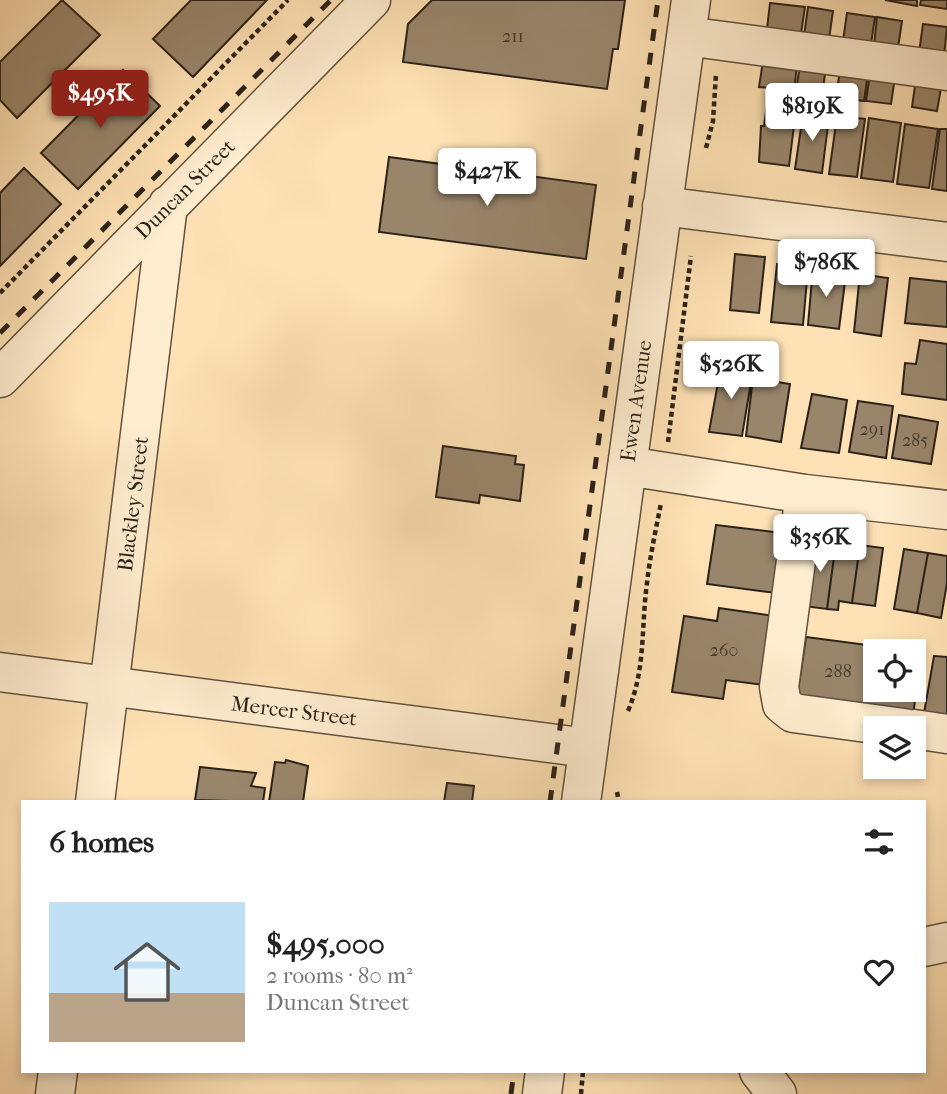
<!DOCTYPE html>
<meta charset="utf-8">
<style>
:root{--surface:#fff;--page:#f2f2f2;--text:#222;--muted:#767676;--accent:#8f2418}
body{margin:0;font-family:"IM FELL French Canon",serif;background:var(--page);color:var(--text);height:100vh;display:flex;flex-direction:column;font-size:26px;white-space:nowrap}
*{box-sizing:border-box;margin:0}
p{font-size:23px;color:var(--muted)}
.icon{flex:none;width:38px;height:38px;fill:none;stroke:currentColor;stroke-width:2;stroke-linecap:round;stroke-linejoin:round}
.map{position:relative;flex:1;overflow:hidden}
.details{position:absolute;left:21px;top:800px;width:905px;height:273px;display:flex;flex-direction:column;background:var(--surface);border-radius:0px;box-shadow:0 4px 10px #0003}
.details>*{flex:none}
.controls{position:absolute;left:863px;top:639px;display:grid;gap:14px}
.controls a{display:grid;place-items:center;width:63px;height:63px;border-radius:0px;background:var(--surface);box-shadow:0 4px 10px #0003;font-size:35px}
.price{position:absolute;translate:-50% -60px;padding:0 16px;border-radius:7px;background:#fff;color:#222;font-size:23px;line-height:46px;filter:drop-shadow(0 2px 4px #0008)}
.price::after{content:'';position:absolute;left:50%;top:42px;width:21px;height:16px;margin-left:-10px;background:inherit;clip-path:polygon(0 0,100% 0,50% 100%)}
.price.current{background:var(--accent);color:#fff}
ul{padding:0;list-style:none}
li{display:flex;align-items:center;gap:21px;height:175px;padding:0 28px}
li span{display:grid;place-items:center;flex:none;width:196px;height:140px;border-radius:0px;color:#555}
li>.icon{margin-inline-start:auto}
span .icon{width:84px;height:84px;fill:#fffc;stroke-width:1}
li b{font-size:30px}
h2{display:flex;justify-content:space-between;align-items:center;height:84px;padding:0 28px;font-size:30px}
.map>svg:first-child{display:block}
.building{fill:#99856a;stroke:#2b2219;stroke-width:2;fill-rule:evenodd}
.lines{fill:none;stroke-linecap:round;stroke-linejoin:round}
.minor-casing{stroke:#605240;stroke-width:41}
.path{stroke:#2b2219;stroke-width:4.5;stroke-dasharray:5 3.5;stroke-linecap:butt}
.minor{stroke:#feecce;stroke-width:38}
.rail{stroke:#2b2219;stroke-width:5;stroke-dasharray:12 12;stroke-linecap:butt}
.labels{text-anchor:middle;stroke-width:5;stroke-linejoin:round;paint-order:stroke}
.number-label{font-size:18px;fill:#463b2d}
.street-label{font-size:21px;fill:#2b2219;stroke:#feecce}
</style>
<div class="map">
<svg width="947" height="1094" viewBox="0 0 947 1094">
<rect width="100%" height="100%" fill="#fee1b4"/>
<filter id="stains"><feTurbulence type="fractalNoise" baseFrequency=".00286" numOctaves="4"/><feColorMatrix values="0 0 0 0 .2 0 0 0 0 .09 0 0 0 0 .02 0 0 0 .5 -.17"/></filter>
<radialGradient id="worn" r=".72"><stop offset=".6" stop-color="#630" stop-opacity="0"/><stop offset="1" stop-color="#630" stop-opacity=".3"/></radialGradient>
<path class="building" d="M62,0l38,35 -83,83 -17,-18v-38z
M191,0h76l-74,77 -40,-38z
M432,0h193l-7,49h-5l-6,40 -204,-27 5,-38z
M885,0h32v6z
M921,0h26v9l-27,-4z
M770,3l35,4 -4,27 -34,-5z
M808,7l25,4 -4,28 -25,-3z
M847,13l28,4 -4,27 -28,-3z
M877,17l25,4 -4,27 -24,-3z
M923,24l24,3 -3,29 -25,-3z
M763,61l34,4 -3,26 -35,-4z
M800,64l26,3 -4,29 -26,-4z
M123,70l37,36 -82,83 -37,-36z
M840,70l28,3 -4,28 -28,-4z
M870,74l25,3 -4,27 -25,-3z
M916,79l26,3 -5,29 -25,-4z
M767,105l29,4 -7,57 -30,-4 2,-36h3z
M803,114l26,3 -7,56 -27,-4z
M837,116l28,3 -8,58 -28,-3z
M869,118l32,5 -8,59 -32,-4z
M905,124l33,5 -9,59 -32,-4z
M940,129h7v62l-15,-2z
M389,157l207,28 -10,74 -207,-27z
M24,168l37,36 -61,62v-73z
M735,254l30,3 -6,56 -29,-3z
M777,264l31,4 -5,57 -32,-3z
M813,268l33,6 -7,55 -31,-4z
M860,274l28,4 -7,58 -27,-4z
M910,278l37,4v45l-42,-4z
M920,340l27,4v56l-45,-6 3,-31 11,1z
M721,366l32,4 -11,66 -33,-4z
M753,378l37,6 -9,58 -35,-6z
M812,394l35,6 -8,53 -38,-5z
M858,401l35,5 -7,52 -37,-6z
M899,415l39,7 -7,42 -39,-6z
M443,446l73,10 -1,8 9,1 -4,36 -40,-6 -1,8 -43,-6z
M716,525l66,8 -6,60 -69,-9z
M812,539l24,3 -9,67 -24,-3z
M836,542l24,3 -8,58 -13,-2 -1,9 -11,-1z
M860,545l23,3 -8,58 -23,-3z
M904,549l24,4 -11,60 -23,-4z
M928,553l19,3v27l-6,35 -24,-5z
M719,608l56,8 -11,69 -38,-5 -3,19 -51,-7 12,-76 33,5z
M806,637l115,15 -8,64 -116,-19zM875,651h39v39h-39z
M934,656l13,1v58l-23,-2z
M286,760l22,6 -5,36h-34l6,-40 10,1z
M200,767l56,6 -5,13 14,2 -2,14 -68,-2z
M447,783l27,3 -2,16h-28z"/>
<g class="lines">
<defs>
<path id="minor" d="M686,36l261,35
M662,206l285,36
M0,378l371,-378
M627,466l178,28 142,16
M805,494l-26,193 3,17 11,9 111,15
M0,672l588,76
M914,729l33,5
M95,802l73,-597
M581,802l110,-802
M924,947l23,-5
M759,1071l18,23
M55,1094l3,-23
M542,1094l3,-23"/>
</defs>
<use href="#minor" class="minor-casing"/>
<path class="path" d="M706,148l7,-27 3,-47
M0,293l288,-293
M668,442l23,-186
M628,711c18,-42 13,-85 19,-128 3,-27 9,-54 14,-80
M617,792l2,10
M581,1094l2,-23"/>
<use href="#minor" class="minor"/>
<path class="rail" d="M0,333l331,-333
M550,802l108,-802
M511,1094l3,-23"/>
</g>
<g class="labels">
<g class="number-label">
<text x="513" y="42">211</text>
<text x="872" y="435">291</text>
<text x="915" y="446">285</text>
<text x="724" y="656">260</text>
<text x="838" y="677">288</text>
</g>
<g class="street-label">
<text transform="translate(185 189) rotate(-45)" y="7">Duncan Street</text>
<text transform="translate(636 401) rotate(-82)" y="7">Ewen Avenue</text>
<text transform="translate(133 504) rotate(-83)" y="7">Blackley Street</text>
<text transform="translate(294 711) rotate(7)" y="7">Mercer Street</text>
</g>
</g>
<rect width="100%" height="100%" filter="url(#stains)"/>
<rect width="100%" height="100%" fill="url(#worn)"/>
</svg>
<div class="controls">
<a><svg class="icon" aria-label="locate" viewBox="0 0 24 24"><circle cx="12" cy="12" r="6"/><path d="M12 2v4M12 18v4M2 12h4M18 12h4"/></svg></a>
<a><svg class="icon" aria-label="layers" viewBox="0 0 24 24"><path d="M12 4l9 5-9 5-9-5zM3 14l9 5 9-5"/></svg></a>
</div>
<b class="price current" style="left:100px;top:130px">$495K</b>
<b class="price" style="left:812px;top:143px">$819K</b>
<b class="price" style="left:487px;top:208px">$427K</b>
<b class="price" style="left:826px;top:299px">$786K</b>
<b class="price" style="left:731px;top:401px">$526K</b>
<b class="price" style="left:820px;top:574px">$356K</b>
<section class="details">
<h2>6 homes<svg class="icon" aria-label="filters" viewBox="0 0 24 24"><path d="M4 7h16M4 17h16"/><circle cx="9" cy="7" r="2"/><circle cx="15" cy="17" r="2"/></svg></h2>
<ul>
<li><span style="background:linear-gradient(#bfe0f5 65%,#b9a48a 0)"><svg class="icon" aria-label="home" viewBox="0 0 24 24"><path d="M3 11l9-7 9 7M6 9v11h12V9"/></svg></span><div><b>$495,000</b><p>2 rooms · 80 m²</p><p>Duncan Street</p></div><svg class="icon" aria-label="heart" viewBox="0 0 24 24"><path d="M12 20l-8-8c-3-5 5-10 8-4 3-6 11-1 8 4z"/></svg></li>
</ul>
</section>
</div>
